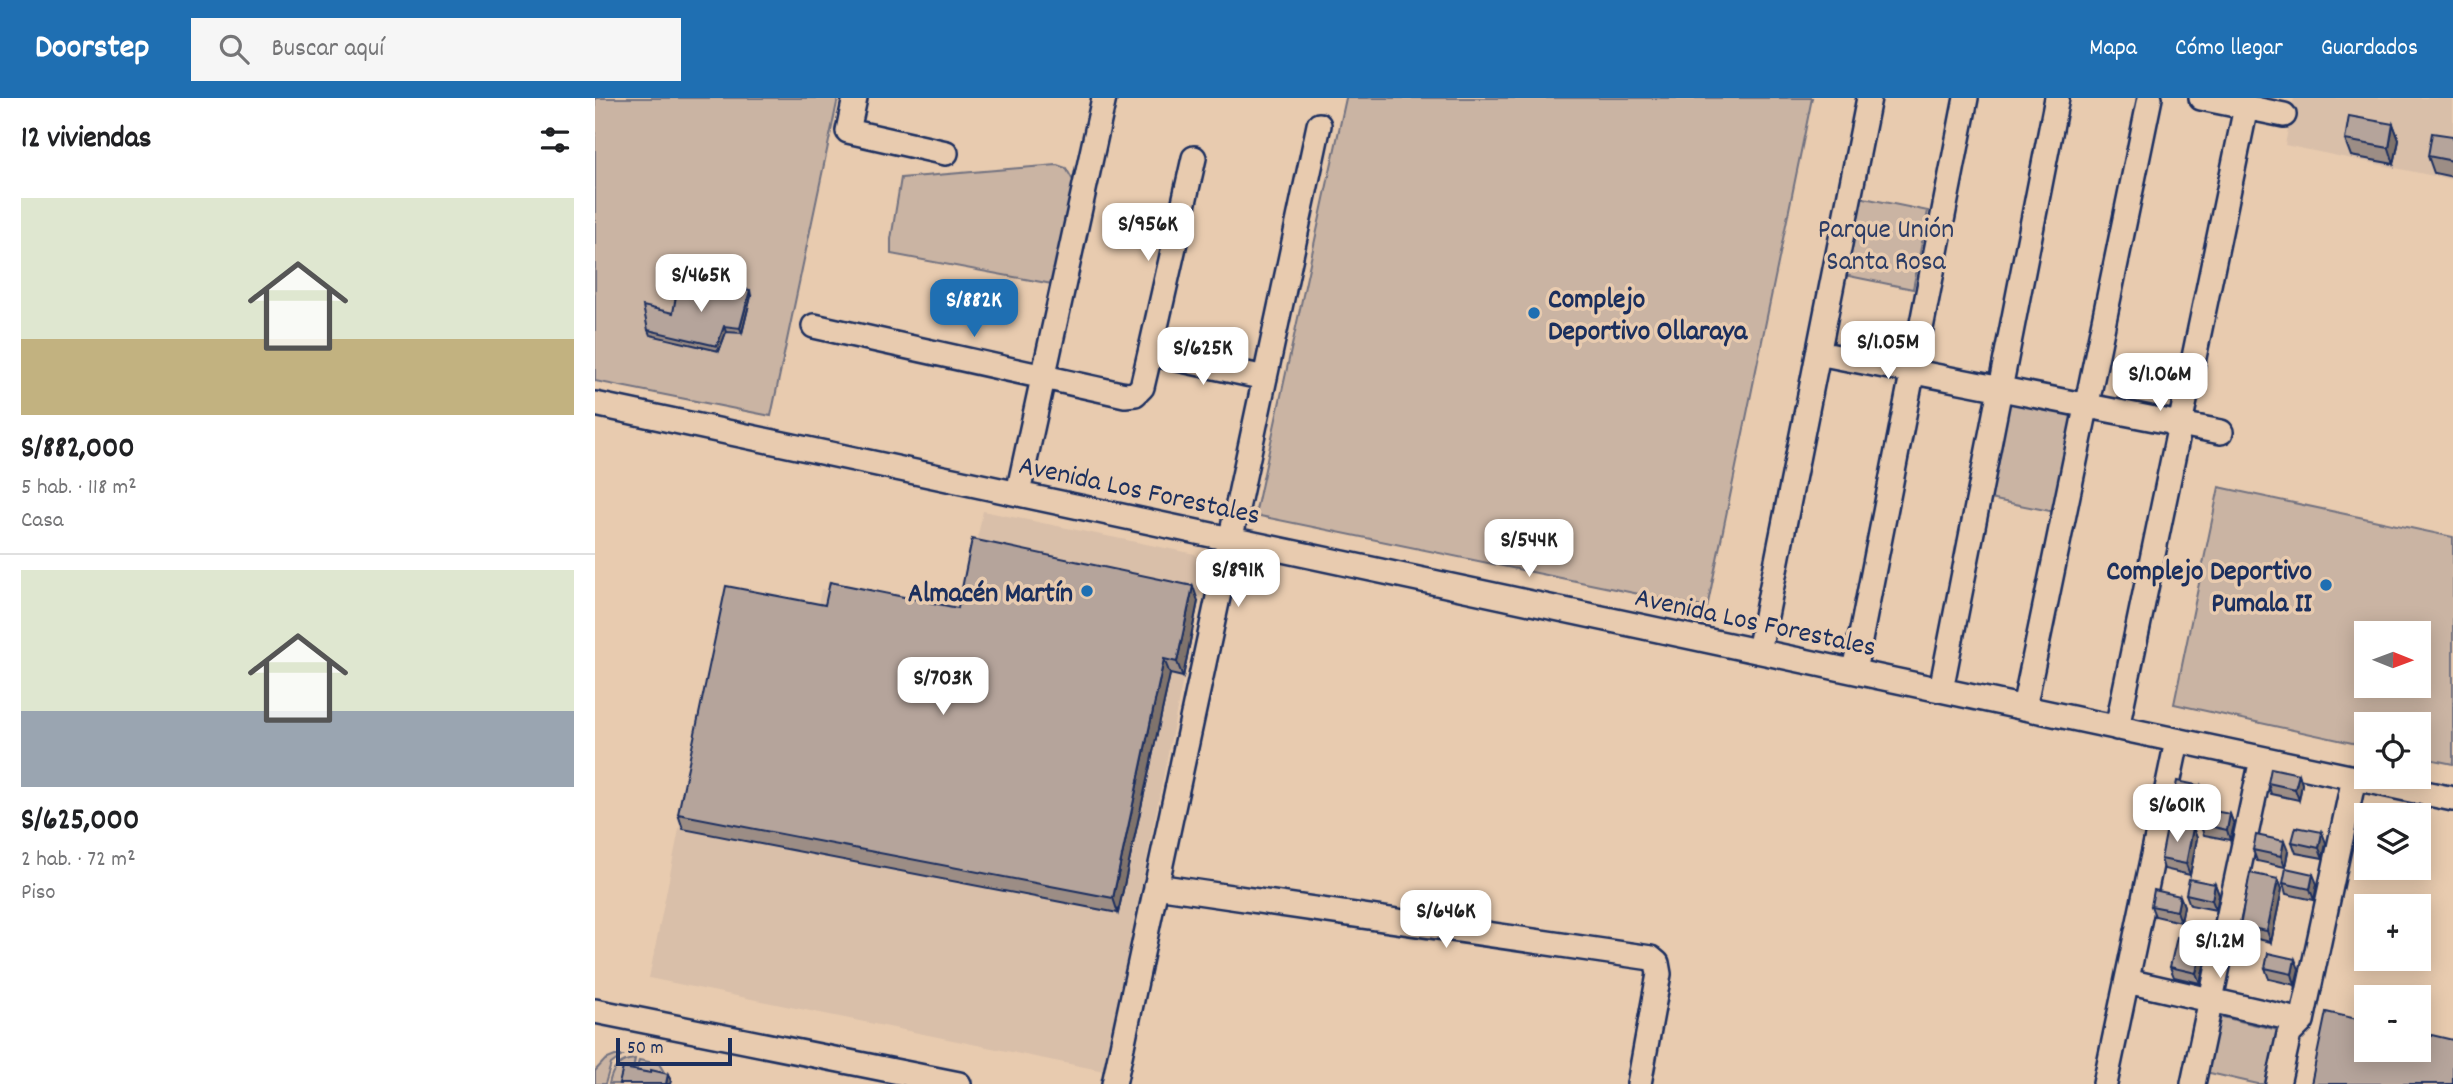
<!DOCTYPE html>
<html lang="es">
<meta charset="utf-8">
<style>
:root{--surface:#fff;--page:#f6f6f6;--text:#202124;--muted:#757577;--line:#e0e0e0;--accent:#1f6fb2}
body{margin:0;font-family:Dekko,sans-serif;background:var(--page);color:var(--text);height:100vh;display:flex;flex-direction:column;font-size:26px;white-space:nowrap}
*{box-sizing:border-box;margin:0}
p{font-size:23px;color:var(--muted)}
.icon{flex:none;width:38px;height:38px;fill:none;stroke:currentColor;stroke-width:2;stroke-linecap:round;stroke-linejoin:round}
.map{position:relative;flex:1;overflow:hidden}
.drawer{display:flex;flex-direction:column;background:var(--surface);width:595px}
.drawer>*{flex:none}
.needle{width:46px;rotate:91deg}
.controls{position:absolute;left:1759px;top:523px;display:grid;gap:14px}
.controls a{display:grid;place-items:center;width:77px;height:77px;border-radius:0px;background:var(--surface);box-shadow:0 4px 18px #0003;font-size:35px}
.scale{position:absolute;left:21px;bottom:18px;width:116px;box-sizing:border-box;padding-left:7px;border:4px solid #1b2f5e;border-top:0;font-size:19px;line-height:24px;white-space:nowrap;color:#1b2f5e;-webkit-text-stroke:5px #e8cbaf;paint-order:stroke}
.price{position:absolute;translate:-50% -60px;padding:0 16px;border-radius:14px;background:#fff;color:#222;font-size:23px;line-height:46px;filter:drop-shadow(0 2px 4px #0008)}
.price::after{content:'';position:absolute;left:50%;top:42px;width:21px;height:16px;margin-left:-10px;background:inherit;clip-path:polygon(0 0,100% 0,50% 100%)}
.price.current{background:var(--accent);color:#fff}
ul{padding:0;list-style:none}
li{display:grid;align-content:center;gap:14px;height:371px;padding:0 21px}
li+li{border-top:2px solid var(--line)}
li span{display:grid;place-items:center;height:217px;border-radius:0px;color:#555}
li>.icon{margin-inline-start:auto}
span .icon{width:126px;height:126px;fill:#fffc;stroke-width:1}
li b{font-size:30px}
h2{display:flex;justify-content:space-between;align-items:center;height:84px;padding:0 21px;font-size:30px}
header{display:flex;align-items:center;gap:42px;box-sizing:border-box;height:98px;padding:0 35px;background:var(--accent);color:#fff}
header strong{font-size:33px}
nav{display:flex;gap:38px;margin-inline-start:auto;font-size:24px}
.search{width:490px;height:63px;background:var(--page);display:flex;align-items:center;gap:18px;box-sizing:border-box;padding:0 24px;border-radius:0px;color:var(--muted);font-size:26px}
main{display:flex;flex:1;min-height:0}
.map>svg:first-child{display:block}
.built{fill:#d9bfa9}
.green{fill:#cab4a3;stroke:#727280;stroke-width:2;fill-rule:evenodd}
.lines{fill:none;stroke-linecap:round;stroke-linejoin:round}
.minor-casing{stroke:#1b2f5e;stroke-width:28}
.minor{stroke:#e8cbaf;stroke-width:23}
.wall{fill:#9c8d85;stroke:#1b2f5e;stroke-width:2}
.shaded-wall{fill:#7f736c;stroke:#1b2f5e;stroke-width:2}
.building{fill:#b5a49b;stroke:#1b2f5e;stroke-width:2}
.poi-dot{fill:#1f6fb2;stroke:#e8cbaf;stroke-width:2.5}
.labels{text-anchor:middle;stroke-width:7;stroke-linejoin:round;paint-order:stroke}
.park-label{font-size:28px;fill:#2c3c65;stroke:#e8cbaf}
.poi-label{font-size:28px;font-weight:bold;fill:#1b2f5e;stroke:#e8cbaf;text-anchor:end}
.street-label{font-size:28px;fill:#1b2f5e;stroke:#e8cbaf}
</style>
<header>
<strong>Doorstep</strong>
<div class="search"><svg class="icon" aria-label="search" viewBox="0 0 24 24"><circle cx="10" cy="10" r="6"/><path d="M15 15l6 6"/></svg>Buscar aquí</div>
<nav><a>Mapa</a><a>Cómo llegar</a><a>Guardados</a></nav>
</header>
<main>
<section class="drawer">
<h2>12 viviendas<svg class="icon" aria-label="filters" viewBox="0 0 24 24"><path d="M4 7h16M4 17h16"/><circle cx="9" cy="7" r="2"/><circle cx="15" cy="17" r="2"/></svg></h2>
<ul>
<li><span style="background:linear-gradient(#dfe7d0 65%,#c2b280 0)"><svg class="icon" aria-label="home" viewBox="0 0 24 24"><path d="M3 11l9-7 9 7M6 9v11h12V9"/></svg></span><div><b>S/882,000</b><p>5 hab. · 118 m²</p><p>Casa</p></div></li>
<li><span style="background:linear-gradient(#dfe7d0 65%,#9aa5b1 0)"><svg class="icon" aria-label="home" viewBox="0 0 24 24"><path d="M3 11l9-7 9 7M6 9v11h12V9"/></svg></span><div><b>S/625,000</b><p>2 hab. · 72 m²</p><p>Piso</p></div></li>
</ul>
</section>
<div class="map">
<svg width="1858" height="986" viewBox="0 0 1858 986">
<rect width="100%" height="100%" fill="#e8cbaf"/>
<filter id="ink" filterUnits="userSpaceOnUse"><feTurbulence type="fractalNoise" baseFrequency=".0143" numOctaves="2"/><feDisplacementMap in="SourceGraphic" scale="14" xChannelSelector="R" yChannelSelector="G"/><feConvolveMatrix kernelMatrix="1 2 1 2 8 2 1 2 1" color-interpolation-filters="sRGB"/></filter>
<g filter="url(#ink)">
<path class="built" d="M1699,0h159v82l-168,-35z
M388,413l212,43 10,16 -101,501 -455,-93 79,-391 90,18 3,-16 140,29z"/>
<path class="green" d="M0,0h243l-67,318 -176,-35z
M751,0h466l-105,510 -452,-93z
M462,67l9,3 9,16 -23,100 -161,-30v-15l10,-61z
M1264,99l69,14 -15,78 -69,-14z
M1411,297l75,15 -21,103 -75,-15z
M1624,389l234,50v227l-34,-7v-33h-53v22l-192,-42zM1771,536h53v52h-53z
M1619,917l68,16 -12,53h-12l-57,-13z
M20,958h7l-11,8 -6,20h-10v-13l10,-11z
M40,961l-3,16 -10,9h-13c3,-15 10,-24 26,-25z
M44,962l20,4 10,16 -33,-7z"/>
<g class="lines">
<defs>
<path id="minor" d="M260,0l-7,33 98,22
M1606,0l83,17
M219,228l311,69 10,-1 7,-7 8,-34 44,-195
M555,255l115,25
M1223,255l403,79
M0,306l1858,395
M423,395l86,-395
M1164,553l110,-553
M1259,573l112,-573
M1346,592l116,-592
M1429,610l126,-610
M1522,630l129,-621
M561,788l495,72 6,5 2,11 -20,110
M1532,883l175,40
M0,913l364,73
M519,986l205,-959
M1510,986l72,-343
M1598,986l69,-325
M1683,986l11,-50 13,-13 52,-243"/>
</defs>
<use href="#minor" class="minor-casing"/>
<use href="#minor" class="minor"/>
</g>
<path class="wall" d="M1798,26l6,16 -5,24 -43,-8 -6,-16z
M1858,38v41l-19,-4 -6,-17z
M156,198l-9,37 -16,-1 -7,19 -69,-16 -2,-5 25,-17z
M603,503l-15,76 -13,-3 -52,239 -435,-84 -5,-15 280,-206z
M1704,676l3,10 -3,16 -28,-6 -3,-11z
M1606,688l4,11 -4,15 -24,-5 -3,-11z
M1635,716l4,11 -4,15 -26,-5 -4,-11z
M1598,730l4,10 -7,37 -26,-6 -3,-10z
M1697,744l34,1 -3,15 -27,-5z
M1658,752l35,1 -3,16 -28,-6z
M1683,781l4,10 -11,53 -28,-6 -3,-10z
M1688,785l34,1 -3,16 -28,-6z
M1620,786l4,11 -3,15 -26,-5 -4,-11z
M1585,798l4,10 -3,16 -26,-6 -4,-10z
M1608,844l4,11 -7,30 -26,-6 -4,-10z
M1670,870l34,1 -4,16 -26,-6z"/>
<path class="shaded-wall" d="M1798,26l6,16 -5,24 -5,-16z
M155,192l1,6 -9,37 -2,-5z
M129,228l2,6 -7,19 -2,-5z
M598,488l5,15 -15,76 -6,-15z
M569,561l6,15 -52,239 -5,-15z
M1704,676l3,10 -3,16 -4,-11z
M1606,688l4,11 -4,15 -3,-11z
M1635,716l4,11 -4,15 -3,-10z
M1598,730l4,10 -7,37 -4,-11z
M1727,734l4,11 -3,15 -4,-10z
M1689,743l4,10 -3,16 -4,-11z
M1718,776l4,10 -3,16 -4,-11z
M1683,781l4,10 -11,53 -4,-11z
M1620,786l4,11 -3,15 -4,-10z
M1585,798l4,10 -3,16 -4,-11z
M1608,844l4,11 -7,30 -4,-10z
M1700,861l4,10 -4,16 -3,-11z
M73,976l3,7 -1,3h-4z"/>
<path class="building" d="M1754,18l44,8 -4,24 -44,-8z
M1837,35l21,3v25l-25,-5z
M119,185l36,7 -10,38 -16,-2 -7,20 -69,-16 -5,-24 30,7 3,-17z
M377,441l221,47 -16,76 -13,-3 -51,239 -435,-84 48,-228 99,19 5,-23 128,26z
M1676,670l28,6 -4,15 -27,-6z
M1582,683l24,5 -3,15 -24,-5z
M1608,711l27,5 -3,16 -27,-6z
M1573,725l25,5 -7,36 -25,-5z
M1701,729l26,5 -3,16 -27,-6z
M1661,737l28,6 -3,15 -28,-6z
M1691,770l27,6 -3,15 -27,-6z
M1655,775l28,6 -11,52 -27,-5z
M1594,781l26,5 -3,16 -26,-6z
M1559,792l26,6 -3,15 -26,-5z
M1582,839l26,5 -7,31 -26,-6z
M1673,855l27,6 -3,15 -27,-6z
M1731,914l40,9v29h53v-18l34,8v44h-142z
M28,970l28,5v-3l17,4 -2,10h-47z"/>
</g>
<g class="poi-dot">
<circle cx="939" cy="215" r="7"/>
<circle cx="1731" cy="487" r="7"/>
<circle cx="492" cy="493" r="7"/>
</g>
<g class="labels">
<g class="park-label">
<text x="1291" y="139">Parque Unión<tspan x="1291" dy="32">Santa Rosa</tspan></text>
</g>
<g class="poi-label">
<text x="953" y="209" text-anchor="start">Complejo<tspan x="953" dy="32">Deportivo Ollaraya</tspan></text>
<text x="1717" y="481">Complejo Deportivo<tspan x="1717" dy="32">Pumala II</tspan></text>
<text x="478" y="503">Almacén Martín</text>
</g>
<g class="street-label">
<text transform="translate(545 390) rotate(12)" y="10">Avenida Los Forestales</text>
<text transform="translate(1161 522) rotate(12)" y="10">Avenida Los Forestales</text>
</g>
</g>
</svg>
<div class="controls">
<a><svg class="needle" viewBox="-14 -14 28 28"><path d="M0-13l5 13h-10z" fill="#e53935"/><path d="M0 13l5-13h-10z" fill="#757577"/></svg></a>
<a><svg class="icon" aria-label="locate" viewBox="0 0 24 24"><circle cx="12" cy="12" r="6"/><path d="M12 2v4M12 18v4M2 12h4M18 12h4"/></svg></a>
<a><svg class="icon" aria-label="layers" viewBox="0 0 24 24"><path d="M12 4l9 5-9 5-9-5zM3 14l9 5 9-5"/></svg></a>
<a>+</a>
<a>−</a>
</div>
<div class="scale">50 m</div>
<b class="price" style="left:553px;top:165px">S/956K</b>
<b class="price" style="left:106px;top:216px">S/465K</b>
<b class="price current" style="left:379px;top:241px">S/882K</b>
<b class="price" style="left:1293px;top:283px">S/1.05M</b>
<b class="price" style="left:608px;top:289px">S/625K</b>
<b class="price" style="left:1565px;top:315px">S/1.06M</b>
<b class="price" style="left:934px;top:481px">S/544K</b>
<b class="price" style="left:643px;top:511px">S/891K</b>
<b class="price" style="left:348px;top:619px">S/703K</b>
<b class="price" style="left:1582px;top:746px">S/601K</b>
<b class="price" style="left:851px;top:852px">S/646K</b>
<b class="price" style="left:1625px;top:882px">S/1.2M</b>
</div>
</main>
